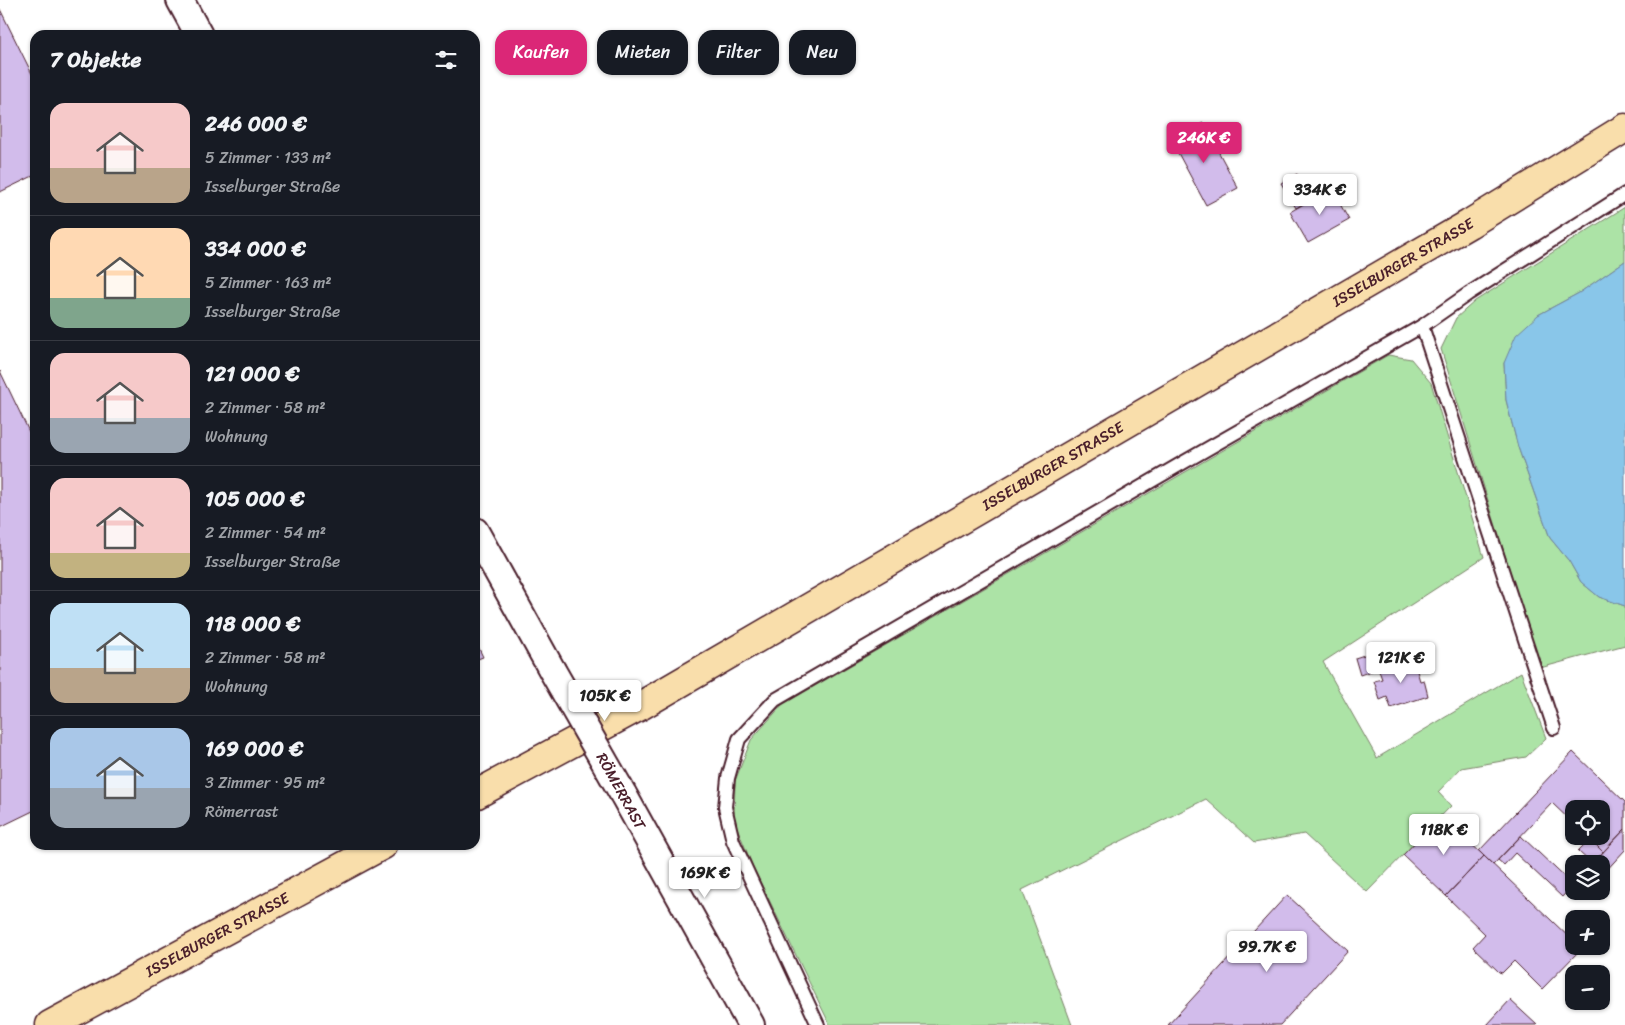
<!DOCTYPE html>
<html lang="de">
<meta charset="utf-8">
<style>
:root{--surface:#171b24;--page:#20242c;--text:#f1f3f6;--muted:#9ea1a6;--line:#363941;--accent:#db2777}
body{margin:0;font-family:Sriracha,sans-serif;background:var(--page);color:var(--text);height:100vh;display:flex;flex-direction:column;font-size:19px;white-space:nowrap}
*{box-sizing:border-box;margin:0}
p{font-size:16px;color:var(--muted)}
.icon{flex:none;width:28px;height:28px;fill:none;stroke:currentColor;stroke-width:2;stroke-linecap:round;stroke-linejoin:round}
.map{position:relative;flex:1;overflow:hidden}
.sheet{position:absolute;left:30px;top:30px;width:450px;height:820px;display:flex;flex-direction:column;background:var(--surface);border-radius:15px;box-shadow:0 1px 4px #0004}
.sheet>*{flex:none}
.banner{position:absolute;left:495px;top:30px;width:475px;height:45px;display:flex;gap:10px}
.fabs{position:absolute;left:1565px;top:800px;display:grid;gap:10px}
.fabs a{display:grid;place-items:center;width:45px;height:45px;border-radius:10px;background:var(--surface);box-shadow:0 1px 4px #0004;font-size:25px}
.price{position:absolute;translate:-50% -42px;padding:0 11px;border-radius:5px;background:#fff;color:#222;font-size:16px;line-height:32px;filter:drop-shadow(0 1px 2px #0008)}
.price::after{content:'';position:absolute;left:50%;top:30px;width:15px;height:11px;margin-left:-8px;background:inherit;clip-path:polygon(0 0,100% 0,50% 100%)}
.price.selected{background:var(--accent);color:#fff}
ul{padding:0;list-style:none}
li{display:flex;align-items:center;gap:15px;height:125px;padding:0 20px}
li+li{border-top:1px solid var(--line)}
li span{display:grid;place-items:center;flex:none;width:140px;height:100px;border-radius:15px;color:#555}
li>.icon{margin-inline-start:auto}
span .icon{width:60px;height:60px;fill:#fffc;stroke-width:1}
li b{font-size:21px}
h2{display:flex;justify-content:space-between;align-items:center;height:60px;padding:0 20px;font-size:21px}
.pill{padding:0 18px;border-radius:15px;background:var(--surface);box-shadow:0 1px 4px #0004;font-size:18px;line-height:45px}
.pill.selected{background:var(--accent);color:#fff}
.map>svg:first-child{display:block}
.green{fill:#ace3a6;stroke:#7b8168}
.water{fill:#89c6e9;stroke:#70839d}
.building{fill:#d2bceb;stroke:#4a1f2b}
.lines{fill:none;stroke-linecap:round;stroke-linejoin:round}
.lane-casing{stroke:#4a1f2b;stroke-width:16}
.street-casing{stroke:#4a1f2b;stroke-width:30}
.primary-casing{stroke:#4a1f2b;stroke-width:31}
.lane{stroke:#fff;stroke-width:12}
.street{stroke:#fff;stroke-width:26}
.primary{stroke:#f9deab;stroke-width:28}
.street-bridge-casing{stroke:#4a1f2b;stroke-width:30;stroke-linecap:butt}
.street-bridge{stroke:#fff;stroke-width:26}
.labels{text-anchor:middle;stroke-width:5;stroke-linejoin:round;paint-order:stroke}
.street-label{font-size:15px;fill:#4a1f2b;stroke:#fff}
</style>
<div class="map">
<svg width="1625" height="1025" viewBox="0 0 1625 1025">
<rect width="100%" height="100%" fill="#fff"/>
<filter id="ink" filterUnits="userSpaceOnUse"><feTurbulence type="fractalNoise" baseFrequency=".02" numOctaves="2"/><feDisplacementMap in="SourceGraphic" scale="10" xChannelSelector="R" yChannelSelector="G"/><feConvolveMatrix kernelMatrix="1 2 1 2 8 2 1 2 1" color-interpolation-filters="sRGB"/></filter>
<g filter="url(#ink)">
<path class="green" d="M1625,207v54l-46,32 -41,22 -34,48 2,37 12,47 32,91 19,23 12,21 18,15 26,9v39l-85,23 -99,-319 15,-31 19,-17z
M1388,355l23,4 20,24 53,174 -161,105 54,96 144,-86 25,66 -20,19 -65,11 -23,24 13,14 -84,86 -63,-58 -50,9 -48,-44 -184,91 50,135h-242l-77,-158 -19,-47 1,-39 16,-41 31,-35z"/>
<path class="water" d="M1625,261v345l-26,-9 -18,-15 -12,-21 -19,-23 -32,-91 -12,-47 -2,-37 12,-28 22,-20 41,-22z"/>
<path class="building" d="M0,9l35,71v95l-35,17z
M1203,123l35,65 -32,17 -35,-65z
M1297,174l14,25 -15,9 -15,-25z
M1331,188l18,32 -41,23 -18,-31z
M0,371l35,73v366l-35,17z
M475,640l8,17 -8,3z
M1383,649l5,16 -28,10 -5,-17z
M1413,658l7,23 4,-1 4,16 -37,12 -4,-11 -7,3 -6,-19 8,-2 -4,-11z
M1573,752l52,50v27l-22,23 -16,-16h14v-27h-27v15l-22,-21 -59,62 -14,-14z
M1441,815l43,41 -38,40 -43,-41z
M1625,829v21l-22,24 -2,-2v-8h-9z
M1521,836l52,49 -11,12 -47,-44 -11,12 -6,-5z
M1590,839l13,13 -11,12 -14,-13z
M1484,856l90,86v4h4l3,3 -39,40 -28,-28 -12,12 -3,-1 -26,-25 12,-13 -39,-38z
M1287,895l61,56 -68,74h-112z
M1510,1000l27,25h-50z"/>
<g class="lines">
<defs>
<path id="lane" d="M1422,326l132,402
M818,1025l-85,-184 -8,-34 3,-29 11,-39 36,-39 404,-235 243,-139 46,-32 157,-100"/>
<path id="street" d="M180,0l19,35
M475,531l77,139
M623,794l128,231"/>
<g id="primary">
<path id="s1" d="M475,795l167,-90 827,-481 156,-96"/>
<path id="s2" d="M50,1025l333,-180"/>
</g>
</defs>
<use href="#lane" class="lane-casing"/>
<use href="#street" class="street-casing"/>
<use href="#primary" class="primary-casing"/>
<use href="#lane" class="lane"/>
<use href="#street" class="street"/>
<use href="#primary" class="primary"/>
<defs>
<path id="street-bridge" d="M552,670l71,124"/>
</defs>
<use href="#street-bridge" class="street-bridge-casing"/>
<use href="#street-bridge" class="street-bridge"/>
</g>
</g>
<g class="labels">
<g class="street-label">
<text dy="5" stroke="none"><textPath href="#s1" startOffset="1070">ISSELBURGER STRASSE</textPath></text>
<text dy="5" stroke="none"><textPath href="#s1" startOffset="665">ISSELBURGER STRASSE</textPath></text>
<text transform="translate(621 791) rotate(61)" y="5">RÖMERRAST</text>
<text dy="5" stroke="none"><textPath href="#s2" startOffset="190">ISSELBURGER STRASSE</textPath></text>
</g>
</g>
</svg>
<div class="fabs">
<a><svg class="icon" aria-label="locate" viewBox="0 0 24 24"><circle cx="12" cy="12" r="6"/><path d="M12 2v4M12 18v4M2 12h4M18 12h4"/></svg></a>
<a><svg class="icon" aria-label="layers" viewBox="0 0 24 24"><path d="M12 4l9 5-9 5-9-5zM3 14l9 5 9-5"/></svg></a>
<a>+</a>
<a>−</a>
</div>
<b class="price selected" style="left:1204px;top:164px">246K €</b>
<b class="price" style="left:1320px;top:216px">334K €</b>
<b class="price" style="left:1401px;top:684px">121K €</b>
<b class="price" style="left:605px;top:722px">105K €</b>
<b class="price" style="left:1444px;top:856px">118K €</b>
<b class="price" style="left:705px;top:899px">169K €</b>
<b class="price" style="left:1267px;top:973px">99.7K €</b>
<div class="banner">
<a class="pill selected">Kaufen</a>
<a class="pill">Mieten</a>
<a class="pill">Filter</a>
<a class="pill">Neu</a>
</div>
<section class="sheet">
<h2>7 Objekte<svg class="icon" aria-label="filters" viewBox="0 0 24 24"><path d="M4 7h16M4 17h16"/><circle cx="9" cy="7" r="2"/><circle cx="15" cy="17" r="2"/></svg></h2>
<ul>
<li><span style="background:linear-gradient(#f6c9c9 65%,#b9a48a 0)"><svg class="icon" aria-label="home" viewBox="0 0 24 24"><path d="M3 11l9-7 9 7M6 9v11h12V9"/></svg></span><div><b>246 000 €</b><p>5 Zimmer · 133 m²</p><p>Isselburger Straße</p></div></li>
<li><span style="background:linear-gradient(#ffd9b3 70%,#7fa58c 0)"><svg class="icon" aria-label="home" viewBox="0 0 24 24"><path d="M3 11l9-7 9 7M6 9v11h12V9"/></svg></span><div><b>334 000 €</b><p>5 Zimmer · 163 m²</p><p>Isselburger Straße</p></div></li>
<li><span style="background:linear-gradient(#f6c9c9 65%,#9aa5b1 0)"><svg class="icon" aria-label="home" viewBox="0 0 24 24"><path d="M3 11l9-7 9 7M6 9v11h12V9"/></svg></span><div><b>121 000 €</b><p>2 Zimmer · 58 m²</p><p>Wohnung</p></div></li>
<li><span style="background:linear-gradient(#f6c9c9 75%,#c2b280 0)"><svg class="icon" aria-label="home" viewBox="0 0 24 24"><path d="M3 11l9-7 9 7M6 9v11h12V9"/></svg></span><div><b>105 000 €</b><p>2 Zimmer · 54 m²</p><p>Isselburger Straße</p></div></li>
<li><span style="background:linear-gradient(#bfe0f5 65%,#b9a48a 0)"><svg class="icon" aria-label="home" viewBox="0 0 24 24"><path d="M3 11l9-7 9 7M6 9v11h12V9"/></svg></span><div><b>118 000 €</b><p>2 Zimmer · 58 m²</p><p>Wohnung</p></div></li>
<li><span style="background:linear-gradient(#a9c7e8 60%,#9aa5b1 0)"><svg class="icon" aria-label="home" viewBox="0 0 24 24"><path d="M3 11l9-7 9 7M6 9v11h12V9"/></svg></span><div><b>169 000 €</b><p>3 Zimmer · 95 m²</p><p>Römerrast</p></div></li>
</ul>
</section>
</div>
